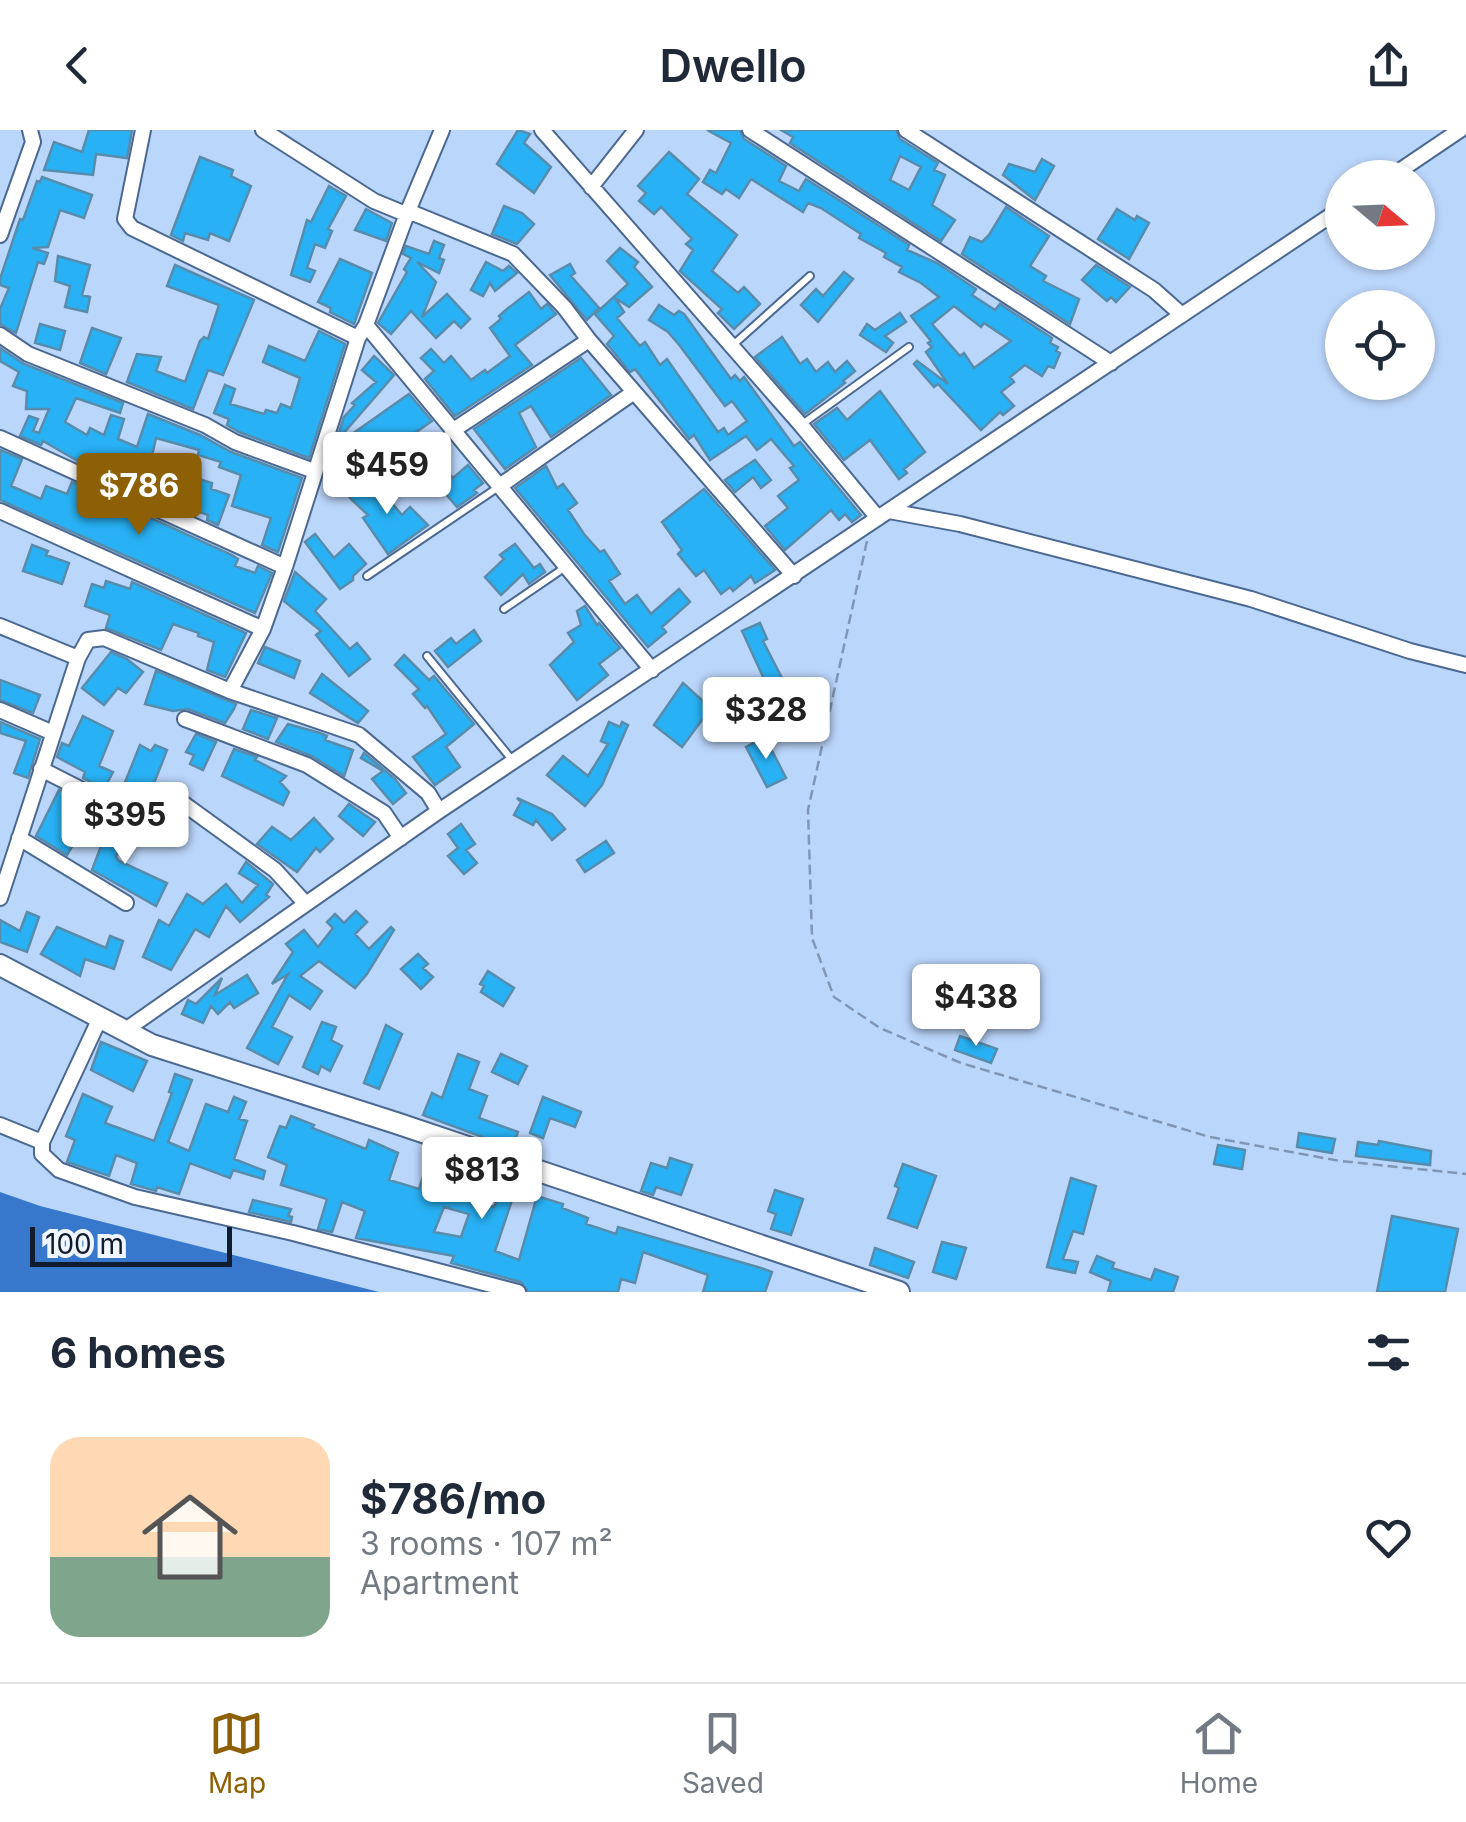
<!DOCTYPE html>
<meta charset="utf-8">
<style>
:root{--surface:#fff;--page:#f6f6f7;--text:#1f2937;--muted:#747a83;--line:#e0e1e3;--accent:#8d6006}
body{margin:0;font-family:Inter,sans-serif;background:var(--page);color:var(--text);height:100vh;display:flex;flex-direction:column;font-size:38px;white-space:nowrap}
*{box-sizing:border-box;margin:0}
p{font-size:32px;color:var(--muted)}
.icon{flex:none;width:55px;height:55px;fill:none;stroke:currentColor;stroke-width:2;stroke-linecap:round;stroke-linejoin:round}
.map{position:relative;height:1162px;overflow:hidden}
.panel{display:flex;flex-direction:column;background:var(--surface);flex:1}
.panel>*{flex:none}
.needle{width:65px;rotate:109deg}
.controls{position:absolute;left:1325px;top:30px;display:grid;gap:20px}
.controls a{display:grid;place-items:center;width:110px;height:110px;border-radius:50%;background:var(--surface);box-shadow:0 2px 8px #0004;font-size:50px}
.scale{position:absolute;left:30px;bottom:25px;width:202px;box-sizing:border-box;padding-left:10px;border:5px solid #111d2e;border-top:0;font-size:28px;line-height:35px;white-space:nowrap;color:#111d2e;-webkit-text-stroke:8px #eff6ff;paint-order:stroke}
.price{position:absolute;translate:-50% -85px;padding:0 22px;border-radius:10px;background:#fff;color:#222;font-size:32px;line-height:65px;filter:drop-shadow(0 2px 5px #0008)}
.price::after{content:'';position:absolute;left:50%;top:60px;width:30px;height:22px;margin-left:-15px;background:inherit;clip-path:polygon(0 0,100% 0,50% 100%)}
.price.on{background:var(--accent);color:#fff}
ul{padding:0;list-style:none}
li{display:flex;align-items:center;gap:30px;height:250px;padding:0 50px}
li+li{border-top:2px solid var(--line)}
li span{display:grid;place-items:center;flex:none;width:280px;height:200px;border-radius:30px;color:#555}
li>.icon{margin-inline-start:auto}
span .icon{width:120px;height:120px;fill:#fffc;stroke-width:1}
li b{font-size:42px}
h2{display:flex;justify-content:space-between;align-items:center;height:120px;padding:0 50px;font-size:42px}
header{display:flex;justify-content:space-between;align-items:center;height:130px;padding:0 50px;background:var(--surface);font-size:45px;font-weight:600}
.menu{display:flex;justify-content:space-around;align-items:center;height:140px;border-top:2px solid var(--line);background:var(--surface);font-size:28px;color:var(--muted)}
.menu a{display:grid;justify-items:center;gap:5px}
.menu .on{color:var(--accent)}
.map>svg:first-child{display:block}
.water{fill:#3778cd}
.building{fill:#28b2f5;stroke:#588cac;stroke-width:2.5;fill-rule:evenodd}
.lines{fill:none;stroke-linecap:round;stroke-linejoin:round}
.service-casing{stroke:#4a6891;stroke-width:10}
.minor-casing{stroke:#4a6891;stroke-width:18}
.primary-casing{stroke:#4a6891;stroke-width:24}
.path{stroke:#8196b5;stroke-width:2.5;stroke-dasharray:10 5;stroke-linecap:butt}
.service{stroke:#fff;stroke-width:6}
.minor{stroke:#fff;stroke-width:14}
.primary{stroke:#fff;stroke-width:20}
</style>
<header><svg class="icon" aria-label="back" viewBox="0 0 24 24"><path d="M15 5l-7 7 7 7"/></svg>Dwello<svg class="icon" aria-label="share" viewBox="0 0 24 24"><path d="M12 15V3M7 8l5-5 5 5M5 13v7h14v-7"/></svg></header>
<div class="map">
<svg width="1466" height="1162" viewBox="0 0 1466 1162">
<rect width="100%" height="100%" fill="#bbd6fb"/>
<path class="water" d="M0,1062l40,14 339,86h-379z"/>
<path class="building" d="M89,0h43l-5,28 -31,-4 -3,21 -49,-5 10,-28 28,10z
M518,0l12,4 -6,9 27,24 -17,26 -37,-29z
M707,0h33l4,9 42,27 -7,15 20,10 7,-12 103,66 -2,5 30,13 39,26 -4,6 23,15 5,-6 52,34 -2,5 8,4 -2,4 4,2 -6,15 -6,-2 -6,10 -17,-11 -15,12 4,5 -13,10 13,14 -11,9 -3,-3 -19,18 -43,-46 -4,3 -20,-23 3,-3 31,23 -22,-32 6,-5 -4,-4 3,-2 -20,-25 28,-19 -18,-14 -22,-11 3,-5 -18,-10 2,-4 -27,-15 2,-4 -40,-26 -13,-5 -5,9 -52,-33 -12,19 -13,-9 -4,5 -19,-12 7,-12 6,3 15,-30zM954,176l27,21 3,-4 27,18 -37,27 -10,-15 -4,3 -28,-32z
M781,0h115l4,9 38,24 -4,7 11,5 -13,30 23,15 -14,21 -151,-98 3,-6zM900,26l21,11 -12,23 -19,-10z
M669,22l30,27 -12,15 50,41 -25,36 26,22 6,-6 16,17 -26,25 -16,-16 4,-4 -42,-38 13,-21 -7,-6 6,-5 -31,-32 -7,7 -15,-13 7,-8 -8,-7z
M200,27l33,13 -2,6 20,10 -22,55 -19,-8 -2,7 -23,-7 -2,8 -12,-6z
M1042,29l12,7 -19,34 -32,-25 6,-11 26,8z
M42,47l50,18 -8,23 -24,-8 -12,37 -16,1 16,5 -4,11 -6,-2 -22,71 -16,-9v-15l9,-21 -9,-3v-6l20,-60 3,1 14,-39 3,1z
M329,56l17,10 -18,33 4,2 -7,17 -10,-4 -8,24 8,3 -5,11 -19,-7 16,-55 4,2z
M504,76l18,7 12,11 -17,20 -25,-10z
M1006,77l43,29 -19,30 16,10 -3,5 36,18 -9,25 -108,-70 8,-17 12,5 7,-7z
M366,79l26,14 -6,18 -31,-11z
M1117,79l18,11 2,-4 12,7 -20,36 -31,-20z
M434,111l10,4 -5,13 5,2 -5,13 -22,-11 19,20 -14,35 25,-23 23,25 -9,9 -7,-7 -18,17 -25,-27 -20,23 -13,-11 29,-51 -3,-3 7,-11 -8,-4 3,-8 23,8z
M620,118l18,14 -4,5 18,20 -23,20 -14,-9 9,14 -7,6 23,28 5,-4 15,23 7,-6 51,73 6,-4 4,7 19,-14 -15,-20 -7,5 -45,-60 -12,-14 -19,-12 10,-15 15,10 5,-4 5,3 47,65 4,-4 5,6 4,-4 50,69 6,-4 61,73 -9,7 -7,-8 -6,6 -8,-10 -46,40 -20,-24 23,-18 -10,-12 21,-16 -9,-12 4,-2 -23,-27 -14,11 -11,-14 -36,24 -16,-25 -5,4 -54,-70 -5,3 -23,-28 7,-8 -19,-22 33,-30 -21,-23z
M58,126l32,9 -8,30 8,2 -3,15 -22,-5 5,-21 -15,-5z
M340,129l32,14 -18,51 -24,-12 1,-4 -13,-6z
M486,132l17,9 6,-5 8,7 -22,18 -5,-8 -7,13 -12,-6z
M570,134l5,9 -4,3 28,32 -12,12 -37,-45z
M175,135l79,35 -31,75 -15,-5 -15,39 -66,-27 10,-28 24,3 -5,14 29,11 15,-41 4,-4 4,2 11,-34 -52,-19z
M1096,135l34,22 -14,15 -5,-5 -4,4 -25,-21z
M844,142l9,7 -35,43 -17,-17 15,-16 7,7z
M529,162l12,17 6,-5 9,10 -41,31 17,20 -77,51 -30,-37 9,-8 -13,-13 10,-9 13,14 7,-7 20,24 14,-10 2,3 23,-17 -20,-28 11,-9 -2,-3 8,-7z
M900,183l6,9 -21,14 8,7 -7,9 -26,-17 7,-11 8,6z
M40,194l25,7 -5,19 -25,-7z
M92,198l29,10 -15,36 -26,-11z
M319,201l26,13 -36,114 -70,-26 -12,-7 2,-6 -15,-6 11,-28 10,4 -5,15 34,10 2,-4 11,3 4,-9 10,4 9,-30 -37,-16 6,-16 36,15z
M782,207l18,27 7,-5 9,13 12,-10 7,10 12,-11 8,10 -12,10 2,2 -40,31 -50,-57z
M0,218l24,16 99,39 -3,10 -44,-15 -11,24 22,13 3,-7 14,7 7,-20 13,4 -6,20 19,8 11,-33 52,21 31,17 71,26 -24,74 -16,-7 9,-27 -39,-12 9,-31 -22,-8 2,-5 -23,-7 1,-5 -43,-12 -6,27 24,10 1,-4 37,12 -1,6 18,6 -11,30 -11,-5 1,-5 -19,-7 -1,3 -84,-38 2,-6 -20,-9 -3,6 -40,-23 -2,4 -21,-9 9,-20 9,3 -5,12 6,2 10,-24h-23l1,-18 -14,-5 6,-14 -19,-11z
M374,226l20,19 -58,67 8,-25 11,-12 -3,-2 24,-21 -14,-12z
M581,228l30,37 -60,42 -20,-31 -12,7 17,34 -31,22 -31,-40z
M880,261l45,61 -21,17 3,4 -8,6 -29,-39 -26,20 -30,-36 23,-16 10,12z
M409,264l23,27 -17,12 38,45 15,-13 15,18 -9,7 3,3 -20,14 -29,-34 -4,4 -24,-29 -23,15 -16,-25 -15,14 -8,-8z
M0,320l22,9 -11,27 30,13 5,-13 21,8 5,-12 160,73 6,4 -3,7 20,7 3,-7 14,7 -17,40 -255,-113z
M755,330l16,20 -10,8 -8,-11 -18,15 -10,-12z
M546,336l11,22 6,-4 14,19 -9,7 16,24 16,18 4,-2 16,24 -11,7 16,23 12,-9 14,19 28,-25 11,13 -28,25 4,5 -18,15 -133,-159z
M370,347l32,38 8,-8 18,18 -40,29 -25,-36 5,-3 -18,-17z
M704,359l71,81 -20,13 -4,-7 -18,15 -3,-4 -9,7 -17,-24 -8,6 -18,-22 4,-4 -20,-28z
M315,404l19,24 15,-14 17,20 -13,12v4l-13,9 -35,-47z
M515,414l19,24 6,-4 5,8 -16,12 -6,-10 -22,21 -16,-18 19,-18 -4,-4z
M32,415l16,6 -2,4 23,8 -7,21 -39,-13z
M295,442l31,27 -11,12 35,38 7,-6 13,16 -21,17 -33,-41 5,-4 -37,-30z
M106,451l24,8 2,-7 114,51 -21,44 -18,-7 7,-28 -16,-6 1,-3 -26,-9 -12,26 -55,-22 4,-13 -25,-9 7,-22 12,4z
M585,476l12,19 2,-2 21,25 -21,16 9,11 -31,25 -27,-35 24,-23 -6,-9 13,-8 -4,-14z
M760,493l7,16 -4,2 22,43 -15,8 -28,-61z
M474,500l7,11 -33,26 -13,-16 16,-13 5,6z
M265,517l35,14 -6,17 -36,-15z
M111,522l16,7 16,13 -17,21 -8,-5 -14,17 -22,-17z
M404,525l25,25 5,-4 40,48 -28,23 14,20 -25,18 -22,-28 33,-23 -19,-28 -2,2 -12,-14 6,-5 -24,-24z
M156,541l80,33 -2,5 -9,14 -37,-14 -15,2 -28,-7z
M322,544l46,37 -10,12 -48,-30z
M0,550l40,15 -7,18 -33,-13z
M683,553l32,29 -5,11 -8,-3 -20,27 -28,-22z
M251,580l26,8 -9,21 -25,-10z
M83,586l30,15 -14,35 14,6 -9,17 -21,-11 2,-6 -28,-15 5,-14 7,3z
M0,592l40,17 -12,39 -14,-5 12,-32 -26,-8z
M609,592l11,5 2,-5 6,3 -26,60 -17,21 -38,-31 16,-19 25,20 20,-32 -7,-3z
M288,594l32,9 7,3 -2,4 28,10 -9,26 -32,-20 -36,-14z
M196,604l20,8 -13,28 -13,-6 4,-9 -8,-3z
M765,607l21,41 -19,9 -21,-40z
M140,615l11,6 4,-6 12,5 -16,41 9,3 -13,16 -28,-13z
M234,619l23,8 -2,3 31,16 -6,6 9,10 -6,13 -61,-29z
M364,623l31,26 11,14 -13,11 -21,-25 11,-8 -22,-13z
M59,660l36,18 -28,47 -31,-19z
M517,668l35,16 13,15 -13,11 -16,-20 -3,5 -19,-10 7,-13z
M349,674l26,18 -12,14 -24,-20z
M112,687l15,8 -11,32 3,4 48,22 -11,23 -64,-36z
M314,688l19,21 -13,13 -4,-4 -19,24 -40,-28 15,-17 19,13z
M461,694l14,20 -9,6 11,13 -13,11 -16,-18 10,-8 -10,-14z
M606,711l8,12 -29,19 -8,-12z
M246,732l27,22 -7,11 3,2 -29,25 -14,-16 -17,31 -14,-8 -24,41 -28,-13 16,-37 10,6 18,-32 16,10 23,-20 16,19 16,-18 -19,-12z
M356,781l11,11 -12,12 14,15 22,-22 3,3 -27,44 -12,14 -36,-27 -19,15 22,15 -12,18 -21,-14 -17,32 20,10 -14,27 -31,-16 41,-74 -16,10 21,-32 -7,-8 18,-14 14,17 15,-19 -6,-6 8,-8 9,9z
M27,782l12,5 -12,35 -27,-10v-22l20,11z
M57,797l49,21 4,-12 13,5 -9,28 -29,-10 -5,17 -39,-22z
M418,824l10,10 -5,4 10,9 -12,12 -20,-20z
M488,841l26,17 -11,18 -22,-14 3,-6 -4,-2z
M247,845l11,18 -24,15 -4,-6 -12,12 -7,-8 -8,17 -21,-9 6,-14 8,4 26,-26 -7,17z
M322,892l14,5 -5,13 11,6 -12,25 -9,-5 -3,8 -15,-7z
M386,895l16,9 -23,55 -15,-6z
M960,906l37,13 -6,14 -36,-13z
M101,912l46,19 -14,30 -42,-21z
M458,924l21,8 -10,27 18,7 -8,22 39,14 -6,16 -89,-33 9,-22 10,5z
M501,924l26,12 -9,18 -26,-12z
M175,944l17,6 -24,62 21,9 17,-47 22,8 6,-15 12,5 -7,17 8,2 -13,38 31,12 -2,8 -30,-9 -3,8 -40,-15 -11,31 -22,-7 -1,4 -25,-7 6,-21 -21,-8 -7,21 -42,-14 8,-22 -9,-4 17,-42 29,13 -7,16 49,18 18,-48 -3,-1z
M543,967l38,15 -6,15 -25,-9 -7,20 -13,-5z
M291,986l23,9 -2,3 54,21 3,-9 29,13 -9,27 30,9 9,-28 30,10 -3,7 18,5 -5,15 26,9 10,-23 12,4 -21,63 24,9 18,-64 26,8 -1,4 26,10 -2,6 30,10 2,-7 143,41 11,4 -7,20h-62l5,-17 -65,-23 -8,31 -14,-4 -3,13h-90l-7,-10 -70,-19 3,-7 -98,-18 9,-27 -23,-9 -10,30 -14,-3 9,-30 -46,-14 6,-20 -19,-8 12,-31 6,2zM444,1077l25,7 -8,23 -27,-5z
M1299,1003l36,6 -3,14 -35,-6z
M1379,1011l52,10 -1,14 -74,-9 2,-14 20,3z
M1218,1015l27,5 -3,19 -28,-5z
M670,1028l22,7 -11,30 -25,-8 -3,8 -12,-4 10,-28 16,5z
M903,1034l33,12 -19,52 -29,-10 11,-30 -4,-2z
M1071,1048l25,8 -13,48 -10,-3 -10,28 15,3 -3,11 -28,-6z
M775,1060l28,9 -12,36 -20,-6 5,-15 -8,-3z
M253,1070l38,9 -3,7 4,1 -1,5 -42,-10z
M1392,1086l66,13 -13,63h-68z
M942,1112l24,6 -10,31 -23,-7z
M875,1118l39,14 -6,16 -38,-13z
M1097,1126l17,7 -2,5 39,12 4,-11 23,8 -5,15h-65l3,-11 -21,-9z"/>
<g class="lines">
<defs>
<path id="service" d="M733,215l77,-69
M801,295l108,-78
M367,446l133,-90
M504,479l60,-41
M427,526l86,105"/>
<path id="minor" d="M143,0l-18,89 7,9 226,110
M263,0l111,71 34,14
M542,0l259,295 77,93
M750,0l361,233
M906,0l248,160 28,25
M1389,48l71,-48
M591,57l45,-57
M408,81l105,43 51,53 25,33 205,236
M0,105l33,-93 -3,-12
M366,195l286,345
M0,205l28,19 177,71 30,17 79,29
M452,301l137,-91
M0,308l285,129
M501,355l133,-93
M0,381l263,118
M889,381l71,13 291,75 159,52 56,14
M0,496l78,32
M230,561l33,-62 22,-62 73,-229 8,-13 42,-114 34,-81
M0,580l53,23
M185,589l122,46 77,48 17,25
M41,639l108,55 24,-28 102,74 31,34
M19,708l107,65
M0,768l78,-240 10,-18 16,-2 126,53 129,44 69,58 11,18
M100,888l-58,124v12l17,16 76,27 158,36 225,59
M124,901l315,-220 903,-603
M0,995l42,17"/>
<path id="primary" d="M0,835l152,80 244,78 503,169"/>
</defs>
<use href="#service" class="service-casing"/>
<use href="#minor" class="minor-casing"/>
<use href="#primary" class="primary-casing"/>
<path class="path" d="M867,411l-59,269 4,128 22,59 46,31 81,35 249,74 130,24 126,13"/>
<use href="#service" class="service"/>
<use href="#minor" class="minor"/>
<use href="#primary" class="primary"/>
</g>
</svg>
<div class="controls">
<a><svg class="needle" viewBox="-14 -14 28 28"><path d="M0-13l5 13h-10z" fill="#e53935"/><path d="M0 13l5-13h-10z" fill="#747a83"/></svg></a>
<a><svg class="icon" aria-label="locate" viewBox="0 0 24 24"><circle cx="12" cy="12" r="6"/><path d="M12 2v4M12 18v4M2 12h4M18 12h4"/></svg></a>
</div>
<div class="scale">100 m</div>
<b class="price" style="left:387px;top:387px">$459</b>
<b class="price on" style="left:139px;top:408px">$786</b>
<b class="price" style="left:766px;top:632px">$328</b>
<b class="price" style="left:125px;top:737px">$395</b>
<b class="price" style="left:976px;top:919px">$438</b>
<b class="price" style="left:482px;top:1092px">$813</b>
</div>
<section class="panel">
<h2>6 homes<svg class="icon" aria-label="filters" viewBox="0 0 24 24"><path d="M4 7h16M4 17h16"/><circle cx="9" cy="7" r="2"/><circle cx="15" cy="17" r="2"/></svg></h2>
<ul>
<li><span style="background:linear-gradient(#ffd9b3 60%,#7fa58c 0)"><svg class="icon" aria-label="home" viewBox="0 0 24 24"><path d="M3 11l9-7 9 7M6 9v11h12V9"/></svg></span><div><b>$786/mo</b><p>3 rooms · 107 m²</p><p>Apartment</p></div><svg class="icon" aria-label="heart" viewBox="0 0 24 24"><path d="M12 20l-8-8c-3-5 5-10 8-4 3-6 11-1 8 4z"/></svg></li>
</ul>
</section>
<nav class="menu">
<a class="on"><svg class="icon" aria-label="map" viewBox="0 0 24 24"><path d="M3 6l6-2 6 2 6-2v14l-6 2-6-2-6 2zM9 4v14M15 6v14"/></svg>Map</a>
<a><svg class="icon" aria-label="saved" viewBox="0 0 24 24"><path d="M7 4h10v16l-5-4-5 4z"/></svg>Saved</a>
<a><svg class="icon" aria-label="home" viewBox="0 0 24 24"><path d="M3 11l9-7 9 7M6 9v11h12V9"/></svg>Home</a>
</nav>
